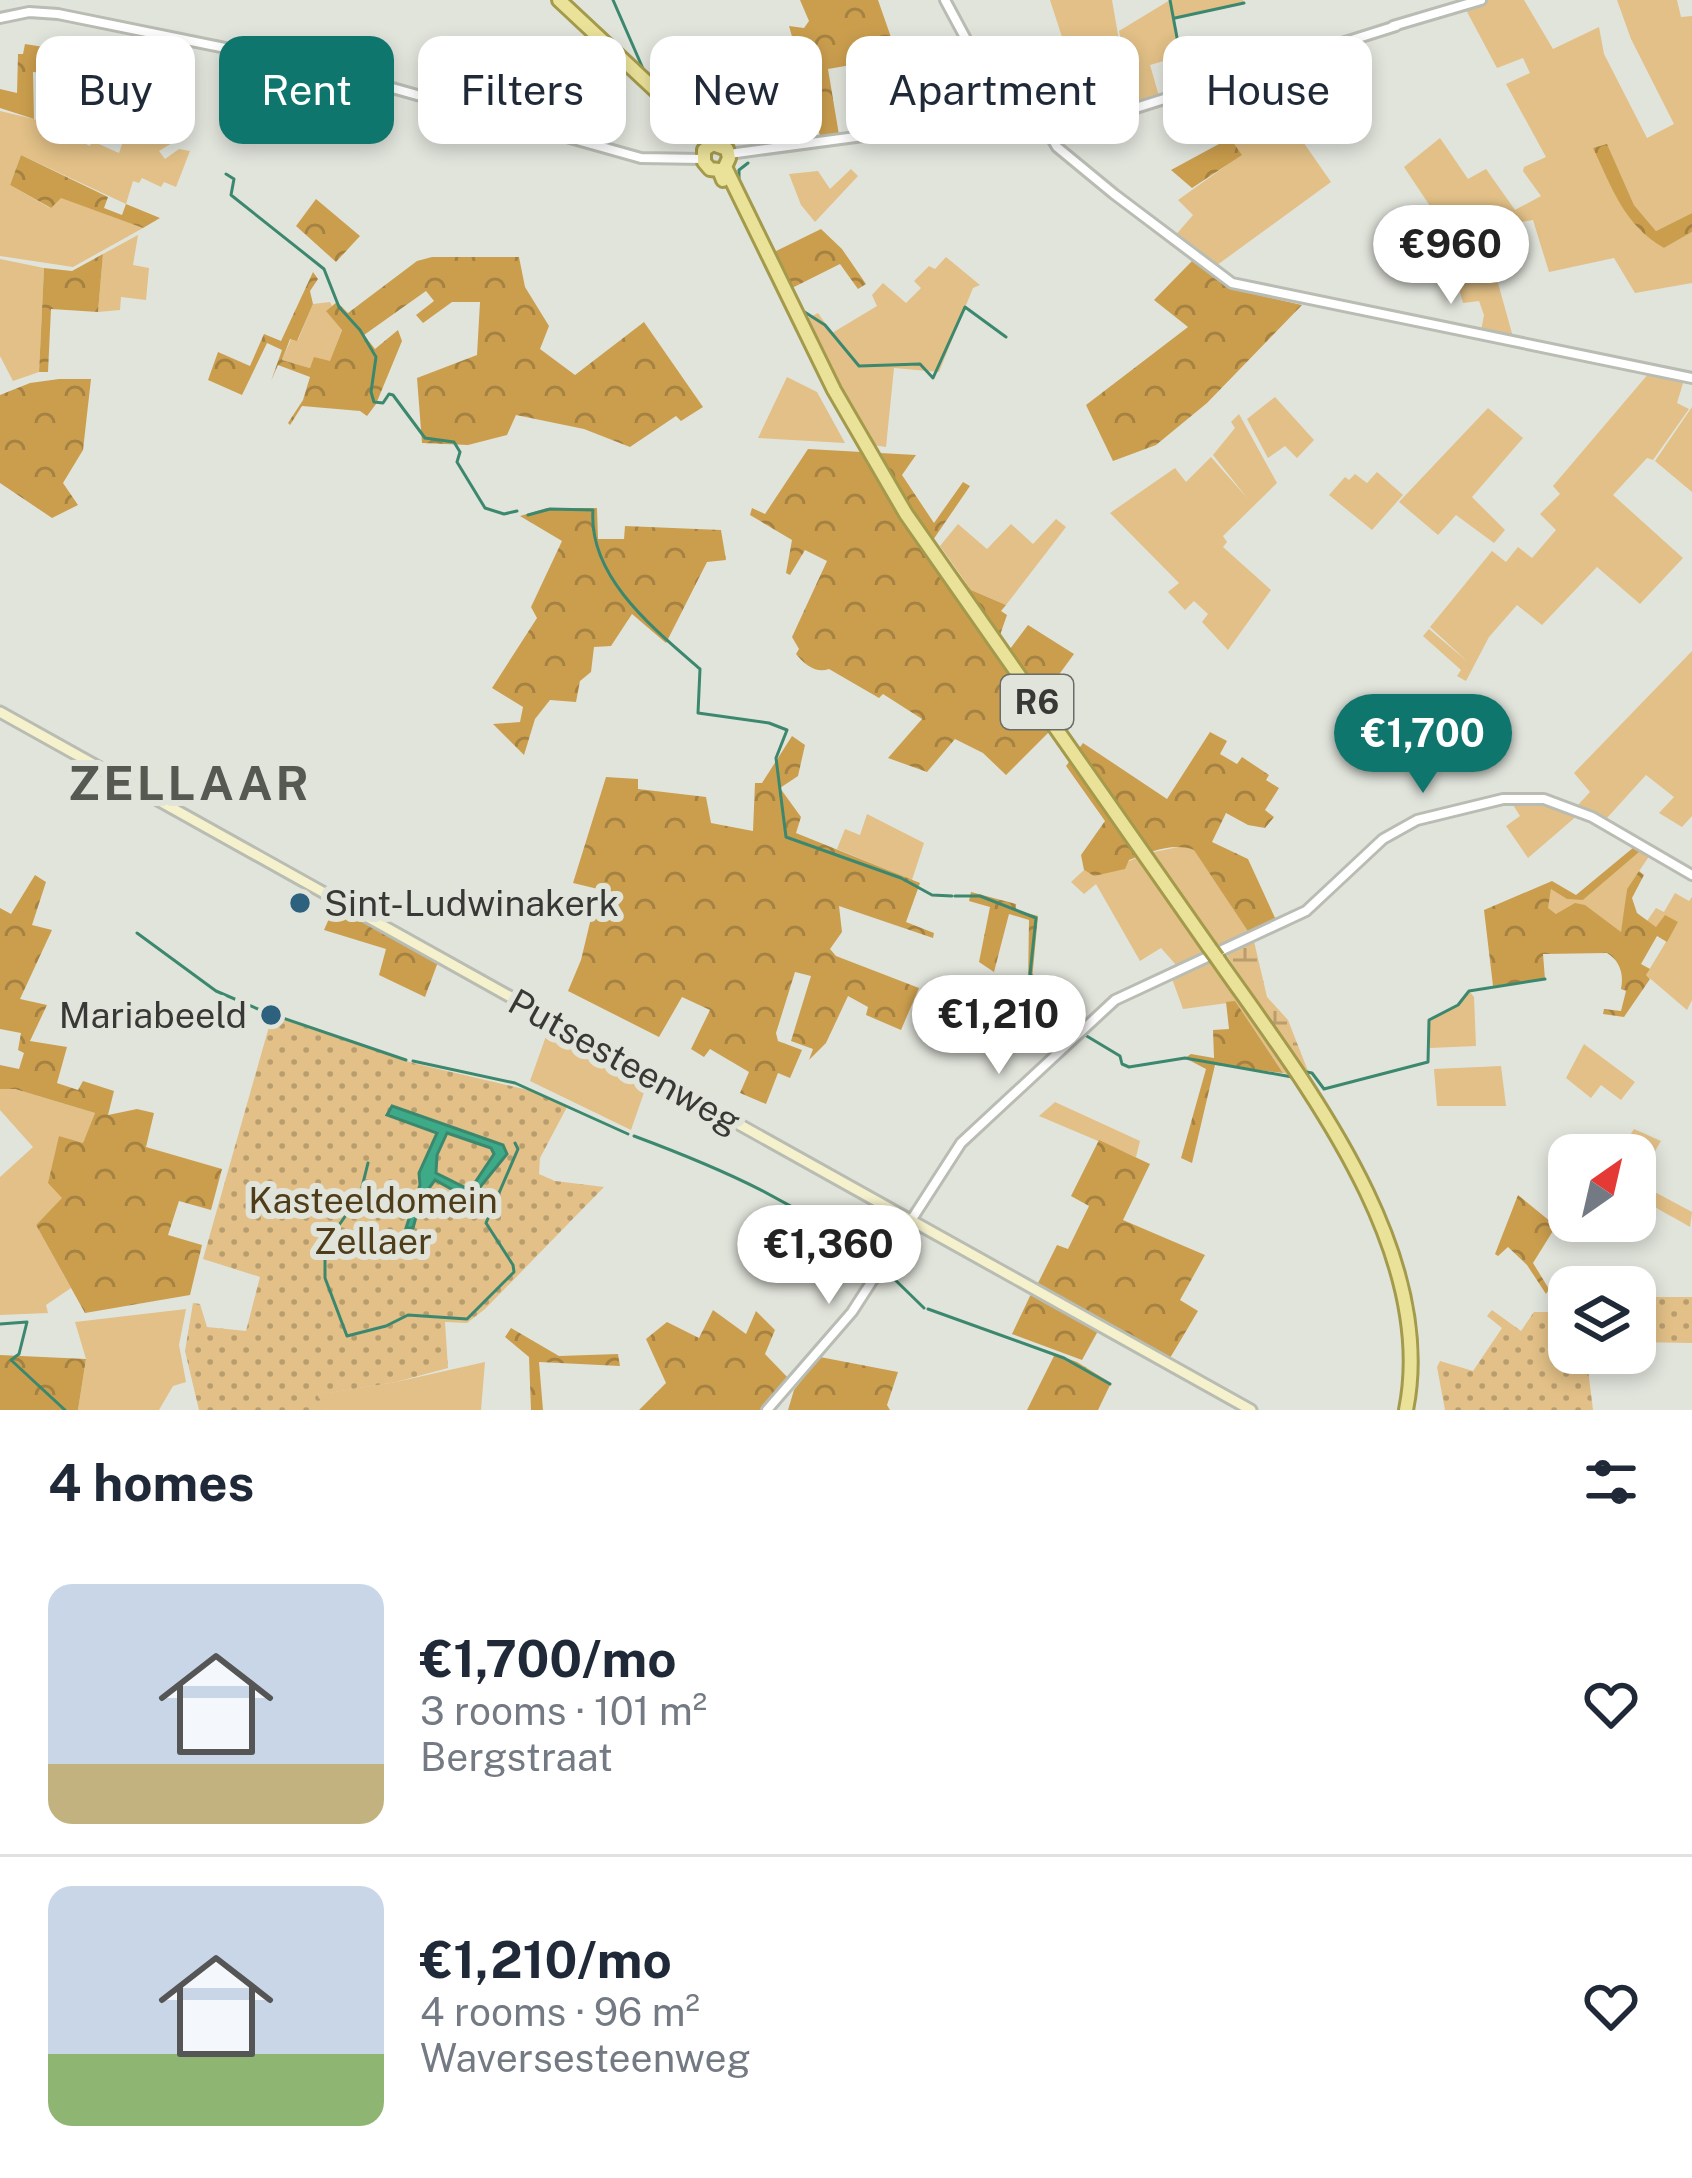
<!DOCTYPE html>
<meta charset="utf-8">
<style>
:root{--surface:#fff;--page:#f6f6f7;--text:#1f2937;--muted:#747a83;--line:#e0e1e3;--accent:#0f766e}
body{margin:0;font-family:"Public Sans",sans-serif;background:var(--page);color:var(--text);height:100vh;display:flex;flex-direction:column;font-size:45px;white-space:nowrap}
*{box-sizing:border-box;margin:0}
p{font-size:39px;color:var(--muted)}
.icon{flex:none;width:66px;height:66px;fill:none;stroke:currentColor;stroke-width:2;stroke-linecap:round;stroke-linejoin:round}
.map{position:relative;height:1410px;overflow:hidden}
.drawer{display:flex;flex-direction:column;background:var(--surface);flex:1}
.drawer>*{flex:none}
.banner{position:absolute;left:36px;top:36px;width:1620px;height:108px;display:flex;gap:24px}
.needle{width:78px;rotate:34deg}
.controls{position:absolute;left:1548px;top:1134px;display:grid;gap:24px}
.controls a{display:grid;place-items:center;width:108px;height:108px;border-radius:24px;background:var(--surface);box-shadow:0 6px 18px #0003;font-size:60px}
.price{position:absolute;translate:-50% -102px;padding:0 27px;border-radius:42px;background:#fff;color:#222;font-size:39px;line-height:78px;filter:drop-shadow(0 3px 6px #0008)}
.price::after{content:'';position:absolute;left:50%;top:72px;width:36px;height:27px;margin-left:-18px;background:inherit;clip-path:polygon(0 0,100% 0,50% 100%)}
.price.on{background:var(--accent);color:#fff}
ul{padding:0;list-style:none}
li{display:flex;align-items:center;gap:36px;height:300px;padding:0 48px}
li+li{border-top:3px solid var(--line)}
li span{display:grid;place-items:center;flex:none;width:336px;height:240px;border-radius:24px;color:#555}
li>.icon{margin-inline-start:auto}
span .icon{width:144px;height:144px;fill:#fffc;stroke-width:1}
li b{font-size:51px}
h2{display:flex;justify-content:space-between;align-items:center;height:144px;padding:0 48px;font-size:51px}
.tag{padding:0 42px;border-radius:24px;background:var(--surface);box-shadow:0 6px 18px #0003;font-size:42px;line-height:108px}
.tag.on{background:var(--accent);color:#fff}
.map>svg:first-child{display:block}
.green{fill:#e2c087}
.forest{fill:url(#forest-crowns)}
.wetland{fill:url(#wetland-marsh)}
.park{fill:url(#park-dots)}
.water{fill:#3daa88;stroke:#3c886f;stroke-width:3;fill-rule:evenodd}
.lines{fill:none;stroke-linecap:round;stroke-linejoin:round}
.stream{stroke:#3c886f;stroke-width:3}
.tertiary-casing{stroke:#b8bcb3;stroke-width:14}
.secondary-casing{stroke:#b8bcb3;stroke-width:15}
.primary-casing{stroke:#a49a4b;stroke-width:18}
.tertiary{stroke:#fff;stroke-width:8}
.secondary{stroke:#f5f1cc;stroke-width:9}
.primary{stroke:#ebe29a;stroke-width:12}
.primary-bridge-casing{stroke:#a49a4b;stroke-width:18;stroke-linecap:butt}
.primary-bridge{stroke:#ebe29a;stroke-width:12}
.poi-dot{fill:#2e617e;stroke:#e1e4db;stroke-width:4.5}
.labels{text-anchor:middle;stroke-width:12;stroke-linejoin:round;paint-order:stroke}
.shield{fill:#e1e4db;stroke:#6b6c68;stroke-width:3}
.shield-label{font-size:33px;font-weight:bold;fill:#383936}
.poi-label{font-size:36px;fill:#383936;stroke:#e1e4db;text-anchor:start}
.street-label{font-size:36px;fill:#383936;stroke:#e1e4db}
.park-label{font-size:36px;fill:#4f3c19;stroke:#e1e4db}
.district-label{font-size:48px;font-weight:bold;letter-spacing:3px;fill:#565951;stroke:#e1e4db}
</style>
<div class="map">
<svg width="1692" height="1410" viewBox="0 0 1692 1410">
<defs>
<pattern id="forest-crowns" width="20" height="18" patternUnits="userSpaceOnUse" patternTransform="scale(3)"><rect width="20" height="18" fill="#cb9e4e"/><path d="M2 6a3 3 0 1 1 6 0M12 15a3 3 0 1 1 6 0" fill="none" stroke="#a68242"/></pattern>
<pattern id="wetland-marsh" width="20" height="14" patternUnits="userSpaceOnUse" patternTransform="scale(3)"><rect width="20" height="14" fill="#e2c087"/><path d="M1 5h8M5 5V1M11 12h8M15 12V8" fill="none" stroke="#b89d6f"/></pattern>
<pattern id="park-dots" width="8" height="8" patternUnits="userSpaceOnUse" patternTransform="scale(3)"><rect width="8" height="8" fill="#e2c087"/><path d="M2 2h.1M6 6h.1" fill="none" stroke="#b89d6f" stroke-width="1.8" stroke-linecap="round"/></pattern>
</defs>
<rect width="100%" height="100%" fill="#e1e4db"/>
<path class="green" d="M1050,0h62l16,92 -29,9 -10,-31 -15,4z
M1170,0h73l1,3 -70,15 7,38 -31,9 9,31 -26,9 -14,-74z
M1489,0h35l29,49 46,-22 5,27 43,84 27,-14 -43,-85 -14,-39h60l4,17 11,-1v197l-36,18 -22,-26 -27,-60 -13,4 70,99 28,-16v51l-57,10 -21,-35 -65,14 -16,-52 -50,9 30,108 -32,-6 3,-16 -5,-14 -16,2 -19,-69 4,-1 -44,-66 36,-29 28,41 18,-10 29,41 26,-14 -18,-25 1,-4 22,-10 -40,-73 24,-11 -7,-15 -26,10 -32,-60z
M152,67l21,4 -2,6 -14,-1 -9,49 25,7 10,-20h4l-15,31 -13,8 6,8 14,-10 11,2 -14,36 -12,-5 -3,5 -19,-9 -3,5 -6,-2 -7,23 -105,-49 -11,30 40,23 10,-11 83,31 -70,39 -73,-11v-145l34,8 56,27 2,-5 27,12 10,-29 -26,-10 1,-9 20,4 4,-21 18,6z
M1257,120l11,18 24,-12 39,56 -118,86 -39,-31 19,-22 -15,-15 63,-45 -11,-17z
M851,169l7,7 -43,46 -14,-17 -12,-31 29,-3 12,18z
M138,235l-5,30 16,3 -3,32 -25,-3 -1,13 -22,2 5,-58z
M946,257l34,28 -7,3 -34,84 -45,-4 -8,79 -13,-2 -67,-126 12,-6 14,20 45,-27 -5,-11 11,-12 23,20 15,-15 -7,-7 15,-15 6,3z
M0,259l44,9 -5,104 -26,9 -13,-25z
M330,302l2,4 -5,5 15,18 -12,33 -20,6 -28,-8 9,-21 7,1 15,-36z
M1649,373l35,7 -7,23 12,6 -36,51 -6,-2 -34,37 70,63 -43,46 -43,-37 -55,58 -25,-20 -28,32 -23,44 -9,-5 4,-6 -38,-34 6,-7 39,33 -38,-35 62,-76 14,11 12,-15 14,11 24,-28 -16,-16 20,-20 -7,-8z
M787,377l30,15 28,51 -87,-5z
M1275,397l39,43 -17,18 -12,-12 -17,12 -21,-39z
M1692,407v85l-37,-31z
M1488,408l35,30 -51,59 33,33 -11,13 -38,-28 -18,20 -39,-33z
M1239,414l38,69 -54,53 4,6 -4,5 48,43 -43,60 -26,-28 6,-8 -14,-13 -9,9 -17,-18 11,-9 -69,-70 65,-45 11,14 25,-25 37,42 -35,-44 22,-27 -4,-6z
M1377,472l26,23 -31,35 -43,-35 16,-18 4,3 6,-6 12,9z
M1056,519l10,8 -60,78 -35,-15 -31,-44 18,-22 29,25 24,-25 22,20z
M1692,651v165l-10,11 -23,-14 15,-16 -28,-22 -40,44 -28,-14 12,-13 -16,-19z
M1512,803l36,1 31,10 -51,44 -22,-32 14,-10z
M867,814l57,29 -12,37 -75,-31 8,-20 15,6z
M1183,846l11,3 55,84 -34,15 -66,-95z
M1645,847l7,5 -25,37 -5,44 -60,-20 -6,1 -9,-6 4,-19 32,11z
M1141,856l67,95 -31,15 -16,-18 -21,13 -44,-77 -12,10 -13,-12 13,-12 10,6z
M1675,893l14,8 3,-4v103l-5,10 -41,-35 32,-53 -21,6 -10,-7 9,-13 8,4z
M1211,956l83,120 -11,-3 -48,-71 -52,7 -12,-33z
M1469,991l5,6 2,49 -46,2 -1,-28 29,-15z
M550,1025l98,56 -17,49 -101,-49z
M1584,1044l51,38 -14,18 -20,-15 -10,13 -25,-20z
M1501,1066l5,40h-69l-3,-37z
M0,1089h15l80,24 -12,31 -24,-8 4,62 -27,27 35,63 -25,17 2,8 -48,2v-138l33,-30 -33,-37z
M1055,1102l85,39 -4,16 -97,-41z
M1634,1129l27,12 -22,37 12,12 41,22 -2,15c-38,-24 -55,-20 -55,-72h-18z
M186,1309l-7,36 7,37 -13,4 -14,24h-81l8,-51 -11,-37z
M485,1362l-4,48h-154l-12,-15 81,-13z"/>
<path class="forest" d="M800,0h78l15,43 -42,22 -23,4 11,66 -18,4 -32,-113 15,2 5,-7z
M25,44l82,13 -4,21 -70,-6 1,47 -34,-11v-19l17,4 1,-39h5z
M1230,138l12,17 -50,33 -21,-18z
M1607,144l27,61 22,26 36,-18v19l-28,16c-40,-23 -52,-60 -71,-100z
M21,155l87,42 -4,11 18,7 4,-11 34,14 -17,10 -82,-30 -10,10 -41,-23z
M316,199l44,37 -24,26 -40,-36z
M821,229l21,20 24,35 -8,5 -18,-25 -50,25 -18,-36z
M103,254l-5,58 -47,-3 -3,63h-9l5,-104 28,3z
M432,257h87l6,30 24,39 -9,23 35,26 69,-53 59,85 -22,14 -5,-5 -46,31 -46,-18 -68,-14 -9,20 -39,10 -46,-2 -5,-65 60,-23 3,-53h-28l-29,21 -7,-8 18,-14 -8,-10 -62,44 11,14 23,-19 4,11 -26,63 -9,12 -7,-5 -58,-5 -12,19 -2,-2 15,-23 7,-23 -32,-12 -7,16 11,-31 -15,-7 -25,52 -34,-15 10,-28 32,14 14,-32 17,7 32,-69 5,7 -8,12 3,13 -16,37 -7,-2 -8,21 28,8 4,-11 16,4 12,-31 -16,-19 11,-9 11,11 69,-52z
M1192,261l43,29 67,15 -95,98 -51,42 -43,16 -27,-56 102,-78 -34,-27z
M59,379h32l-8,71 -20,33 15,22 -26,13 -52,-35v-88l30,-12z
M808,449l108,6 -14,20 32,48 29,-41 7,4 -37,54 38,50 35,15 -5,6 6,4 -7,20 10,14 18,-24 46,29 -27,37 20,23 -61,61 -23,-22 -28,-14 -28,33 -39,-14 34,-39 -39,-25 -4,4 -50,-29c-13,5 -25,-5 -33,-15l3,-5 -7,-12 35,-76 -22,-11 -15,25 -4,-2 6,-33 -42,-25 2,-7 13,6z
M547,508h50l1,31h26l1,-13 96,4 5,30 -19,2 -41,81 -34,-29 -21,32 -17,1 -3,25 -11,9 -4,21 -26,-2 -15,19 -11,36 -31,-31 27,-2 3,-15 -31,-19 45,-70 -6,-11 31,-66 -42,-25z
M1210,732l17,9 -7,13 17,10 5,-7 27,18 -3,5 13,8 -14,22 9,7 -9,11 -17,-3 -22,-12 -14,29 36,17 28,61 -27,13 -55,-83c-21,-8 -44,2 -65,10l-4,9 -31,7 -10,-6 -3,-15 24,-34 -39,-55 17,-23 84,56z
M792,736l13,9 -7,31 -18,12 21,29 -5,16 124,50 -14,39 28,11 -1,5 -94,-32 3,26 -12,17 6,7 83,32 -18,42 -35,-15 2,-8 -20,-11 -22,47 -17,17 4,-11 -22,-8 20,-65 -16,-4 -19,61 2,8 24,9 -12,28 -12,-5 -12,31 -26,-11 9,-21 -39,-23 -6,8 -13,-8 19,-39 -28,-13 -23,40 -91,-46 13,-31 17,-71 -25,-6 33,-106 32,2v10l68,8 5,26 42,8 2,-48h7z
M1590,817l55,30 -62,53 -16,-1 -16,-10 -3,19 8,6 19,-11 10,2 36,27 6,-43 12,-18 5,4 -12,23 5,15 19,14 9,-12 13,7 -11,20 -10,-6 -16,28 9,5 -4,6 4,4 -26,38 -21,-3 1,-5 17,2 5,-20 -5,-2c3,-15 -1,-28 -14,-36l-64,1 2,25 -52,7 -9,-76 68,-29 24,14 58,-48 -46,-26z
M35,875l11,7 -14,43 20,5 -32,69 27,6 -17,36 37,6 -10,36 21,7 5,-9 31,10 -6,24 29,-6 17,4 -8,34 76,22 -11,41 -32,-9 -11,34 34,10 -12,50 -105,18 -49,-88 26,-27 -14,-15 11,-47 24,7 12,-30 -80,-24h-15v-24l19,4 5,-16 -6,-3 3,-17 -21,-4v-121l11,6z
M971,892l45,12v6l22,6 -6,64 -4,5 1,-65 -20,-6 -15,58 -15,-10 11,-55 -21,-6z
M335,905l103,57 -13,35 -46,-22 7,-26 -62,-19z
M1235,1001l48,72 -68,-8 -23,98 -11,-5 25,-89 -21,-11 6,-4 23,4 -1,-28 16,-1 -3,-27z
M1099,1140l51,24 -27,56 82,35 -25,45 18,11 -28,47 -132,-75 19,-38 11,4 21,-43 -18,-10z
M1518,1195l38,31 -23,37 16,26 -3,5 -19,-29 -19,-18 -10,9 -3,-2z
M1031,1294l67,37 -16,29 -70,-26z
M713,1310l33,24 10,-23 19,19 -10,24 25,26 -29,30h-122l27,-27 -20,-44 21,-17 32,16z
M511,1328l48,28 59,-2 2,12 -81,-4 4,48h-12l-2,-53 -24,-20z
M1055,1354l22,8 34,21 -13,27h-71z
M0,1355l86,4 -8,51h-78z
M820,1357l78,15 -11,33 3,5h-102l6,-20z"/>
<path class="wetland" d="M1253,937l14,60 21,23 20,51h-5l-79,-120z"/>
<path class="park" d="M272,1016l141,47 115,27 39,17 -27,51 -1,16 16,7 49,6 -119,122 -18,14 -22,-1 3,46 -52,14 -79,13 10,15h-128l-14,-59 8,-48 7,1 7,23 39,4 14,-54 -57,-18z
M1639,1280l11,17h42v46l-57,-1v-55h-10z
M1492,1310l29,21 13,-19h35v41h17l7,57h-148l-8,-43 3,-6 33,10 29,-43 -15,-12z"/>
<path class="water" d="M392,1106l111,39 4,9 -31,38 3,8h-8l-36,-20 -14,19 -8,29h-7l14,-43 -1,-12 18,-40 -50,-18zM447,1133l44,15 3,6 -24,36 -34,-17 1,-18z"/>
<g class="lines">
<path class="stream" d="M613,0l31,71 46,43
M1170,0l16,86
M1175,18l69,-15
M226,174l8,5 -3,16 93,74 15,38 21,23 16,27 -5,35 3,10 9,1 6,-9 4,1 32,43 29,4 6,10 -3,10 28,46 19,6 13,-3
M739,182v-12l9,-7
M786,277l17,34 22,14 34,41 61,-2 13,14 32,-71 41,30
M528,515l22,-6 43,1c-5,67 61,119 107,159l-2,44 71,10 18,7 -11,28 10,79 115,41 31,17 20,1
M955,896h25l56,22 -6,56 48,54
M137,933l79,58 49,21
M271,1014l135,46
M1085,1035l35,21 2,8 7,3 56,-9 107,19
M413,1061l102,22 113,51
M1301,1071l11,2 12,16 104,-27 1,-42 29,-15 11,-14 76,-12
M634,1136c94,35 165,67 244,129
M362,1187l6,-24
M358,1198l-33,47v33l22,58 39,-10 22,-11 59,4 47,-47 -1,-7 -27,-42 32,-74 -3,-6
M886,1271l38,37
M928,1309l136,49 46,26
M0,1324l27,-2 -8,32 -8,6 54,50"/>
<defs>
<path id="tertiary" d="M945,0l73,136
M0,18l29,-6 29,2 256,52 327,92 62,1
M1393,26l88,-26
M1050,135l7,12 57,47 118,89 460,95
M729,154l179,-24 142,5 346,-109
M767,1410l85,-98 109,-169 154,-143 191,-89 77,-72 34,-19 86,-21h41l48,18 100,58"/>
<path id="secondary" d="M0,712l1251,698"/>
<path id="primary" d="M559,0l154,144 14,5 2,9 -4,9 109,223 72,124 303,433
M713,144l-9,6v12l6,7 9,1 4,10
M1217,958c86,123 221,292 189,452"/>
</defs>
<use href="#tertiary" class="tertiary-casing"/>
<use href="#secondary" class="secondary-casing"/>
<use href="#primary" class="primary-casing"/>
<use href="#tertiary" class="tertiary"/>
<use href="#secondary" class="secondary"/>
<use href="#primary" class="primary"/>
<defs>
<path id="primary-bridge" d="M1209,947l8,11"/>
</defs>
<use href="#primary-bridge" class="primary-bridge-casing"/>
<use href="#primary-bridge" class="primary-bridge"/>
</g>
<g class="poi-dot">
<circle cx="300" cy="903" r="12"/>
<circle cx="271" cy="1015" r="12"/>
</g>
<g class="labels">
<rect class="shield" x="1001" y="675" width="72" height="54" rx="9"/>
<g class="shield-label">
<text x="1037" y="714">R6</text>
</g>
<g class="poi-label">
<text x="324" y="916">Sint-Ludwinakerk</text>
<text x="247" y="1028" text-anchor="end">Mariabeeld</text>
</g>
<g class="street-label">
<text transform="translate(625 1061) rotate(29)" y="13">Putsesteenweg</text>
</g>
<g class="park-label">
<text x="373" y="1213">Kasteeldomein<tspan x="373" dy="41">Zellaer</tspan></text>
</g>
<g class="district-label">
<text x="190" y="800">ZELLAAR</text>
</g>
</g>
</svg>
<div class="controls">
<a><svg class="needle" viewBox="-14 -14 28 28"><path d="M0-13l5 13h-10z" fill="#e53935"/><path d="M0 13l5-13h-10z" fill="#747a83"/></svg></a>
<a><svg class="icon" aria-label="layers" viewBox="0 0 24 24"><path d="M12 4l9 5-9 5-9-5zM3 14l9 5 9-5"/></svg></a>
</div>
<b class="price" style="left:1451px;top:307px">€960</b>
<b class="price on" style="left:1423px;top:796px">€1,700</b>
<b class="price" style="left:999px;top:1077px">€1,210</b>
<b class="price" style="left:829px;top:1307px">€1,360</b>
<div class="banner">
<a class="tag">Buy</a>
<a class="tag on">Rent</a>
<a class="tag">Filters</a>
<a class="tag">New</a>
<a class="tag">Apartment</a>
<a class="tag">House</a>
</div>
</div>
<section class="drawer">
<h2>4 homes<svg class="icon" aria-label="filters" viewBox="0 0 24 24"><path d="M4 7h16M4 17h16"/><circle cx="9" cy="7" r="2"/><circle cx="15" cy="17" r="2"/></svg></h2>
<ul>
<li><span style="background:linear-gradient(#c9d6e8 75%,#c2b280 0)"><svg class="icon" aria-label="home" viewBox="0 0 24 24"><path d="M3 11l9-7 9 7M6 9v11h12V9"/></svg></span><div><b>€1,700/mo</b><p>3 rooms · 101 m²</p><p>Bergstraat</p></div><svg class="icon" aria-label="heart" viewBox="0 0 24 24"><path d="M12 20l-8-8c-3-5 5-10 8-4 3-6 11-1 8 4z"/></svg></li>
<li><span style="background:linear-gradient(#c9d6e8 70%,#8fb573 0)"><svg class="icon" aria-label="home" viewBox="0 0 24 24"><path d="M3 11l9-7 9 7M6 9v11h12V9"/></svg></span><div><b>€1,210/mo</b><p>4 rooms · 96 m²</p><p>Waversesteenweg</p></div><svg class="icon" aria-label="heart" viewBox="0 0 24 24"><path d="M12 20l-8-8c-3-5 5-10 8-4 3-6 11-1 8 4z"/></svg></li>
</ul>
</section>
